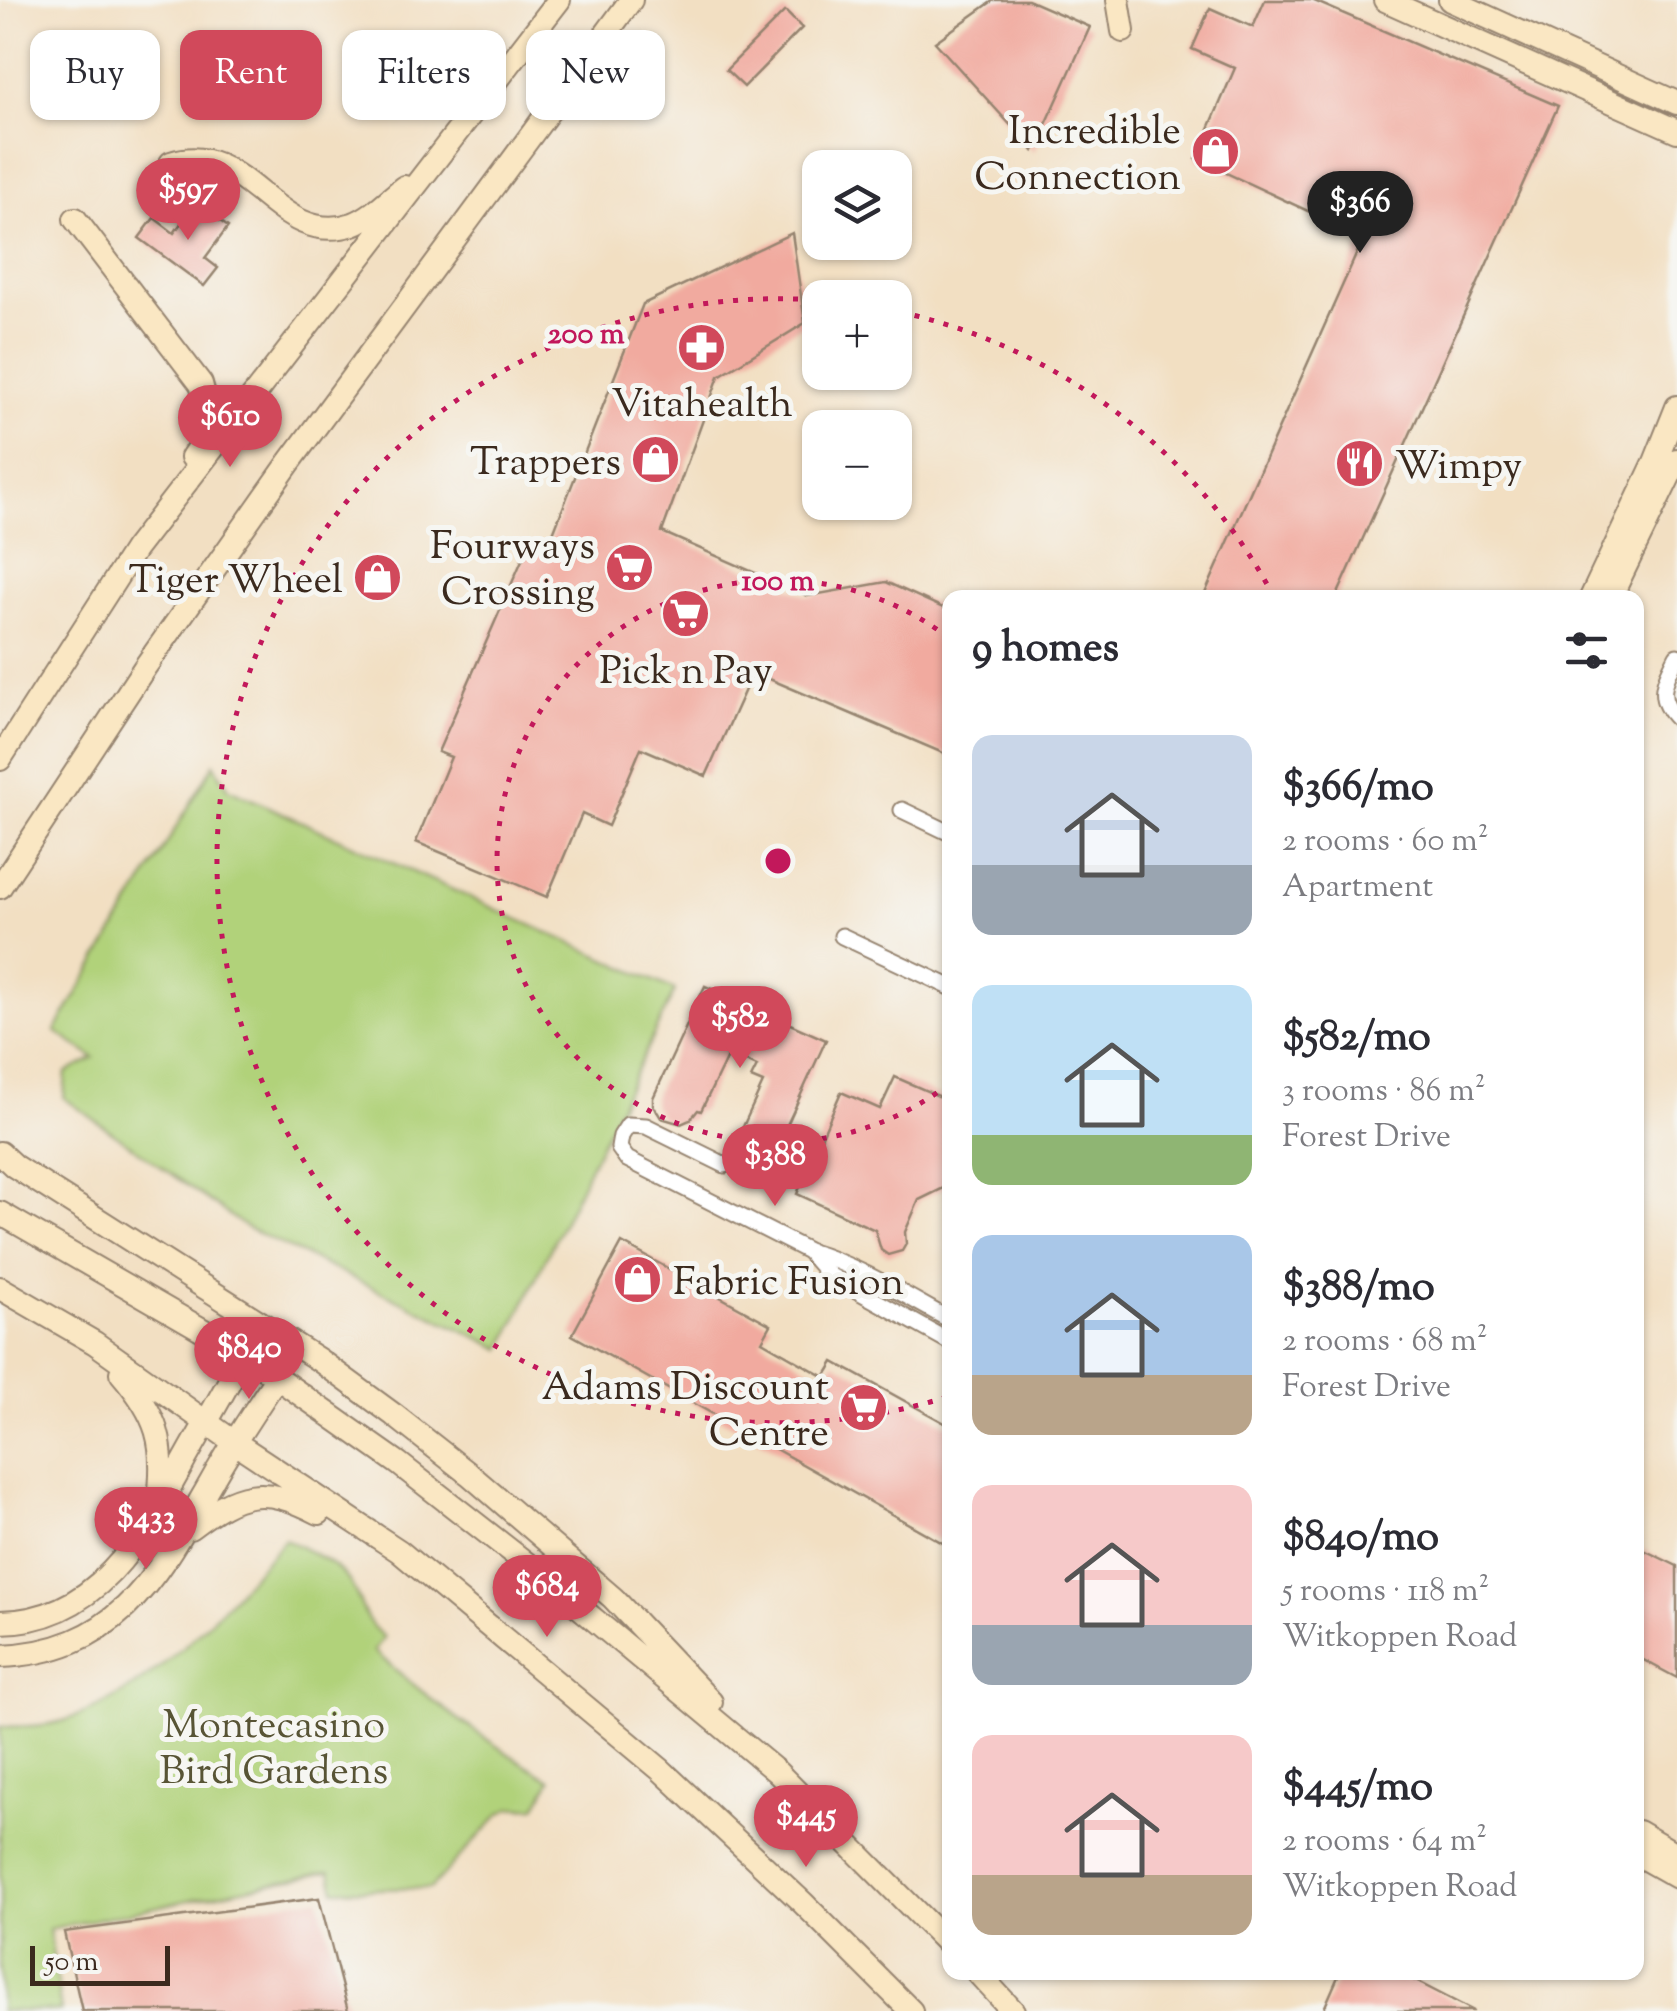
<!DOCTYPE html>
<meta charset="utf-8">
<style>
:root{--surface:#fff;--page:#f2f2f3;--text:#2b2b33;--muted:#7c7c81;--accent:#d1495b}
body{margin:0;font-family:"Sorts Mill Goudy",serif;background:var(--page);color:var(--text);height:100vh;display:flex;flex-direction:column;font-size:38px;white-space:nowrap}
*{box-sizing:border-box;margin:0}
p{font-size:32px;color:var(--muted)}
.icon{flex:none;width:55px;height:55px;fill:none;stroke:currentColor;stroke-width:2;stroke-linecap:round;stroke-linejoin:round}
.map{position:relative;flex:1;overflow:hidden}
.panel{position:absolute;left:942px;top:590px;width:702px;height:1390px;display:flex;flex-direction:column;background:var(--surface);border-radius:20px;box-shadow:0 2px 8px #0004}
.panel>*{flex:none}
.top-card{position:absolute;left:30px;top:30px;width:762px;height:90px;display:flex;gap:20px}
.tools{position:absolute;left:802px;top:150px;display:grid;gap:20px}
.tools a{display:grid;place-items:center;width:110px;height:110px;border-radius:20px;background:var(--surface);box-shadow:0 2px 8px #0004;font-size:50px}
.scale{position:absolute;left:30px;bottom:25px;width:140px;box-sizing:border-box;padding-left:10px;border:5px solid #3b2a1e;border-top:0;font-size:28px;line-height:35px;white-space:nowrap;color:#3b2a1e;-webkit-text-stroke:8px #f6f6f2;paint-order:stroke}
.price{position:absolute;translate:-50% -85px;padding:0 22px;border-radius:35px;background:var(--accent);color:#fff;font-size:32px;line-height:65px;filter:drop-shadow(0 2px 5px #0008)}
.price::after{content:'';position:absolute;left:50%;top:60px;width:30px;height:22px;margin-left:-15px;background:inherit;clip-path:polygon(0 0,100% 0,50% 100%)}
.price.active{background:#222;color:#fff}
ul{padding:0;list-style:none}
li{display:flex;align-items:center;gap:30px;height:250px;padding:0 30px}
li span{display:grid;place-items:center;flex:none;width:280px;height:200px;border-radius:20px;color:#555}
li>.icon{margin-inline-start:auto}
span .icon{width:120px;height:120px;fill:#fffc;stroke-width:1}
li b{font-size:42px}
h2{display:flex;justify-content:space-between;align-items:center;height:120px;padding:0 30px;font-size:42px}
.chip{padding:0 35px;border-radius:20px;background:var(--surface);box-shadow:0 2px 8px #0004;font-size:35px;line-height:90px}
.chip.active{background:var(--accent);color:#fff}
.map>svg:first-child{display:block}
.green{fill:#b1d27a;stroke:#767e4c;stroke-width:2.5}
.building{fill:#f1aa9f}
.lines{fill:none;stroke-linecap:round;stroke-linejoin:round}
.street-casing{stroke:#968470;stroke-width:19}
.secondary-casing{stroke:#968470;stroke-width:26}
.street{stroke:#fff;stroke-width:15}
.secondary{stroke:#fae7c3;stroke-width:22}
.ring{fill:none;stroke:#c2185b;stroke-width:5;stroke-dasharray:5 10}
.labels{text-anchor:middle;stroke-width:10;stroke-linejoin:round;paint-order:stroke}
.poi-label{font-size:40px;fill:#3b2a1e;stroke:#f6f6f2;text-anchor:end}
.park-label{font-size:40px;fill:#585435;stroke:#f6f6f2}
.centre{fill:#c2185b;stroke:#f6f6f2;stroke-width:5}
.ring-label{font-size:30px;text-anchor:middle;font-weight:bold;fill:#c2185b;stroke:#f6f6f2;stroke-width:10;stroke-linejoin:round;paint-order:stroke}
</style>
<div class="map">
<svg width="1677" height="2011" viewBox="0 0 1677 2011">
<rect width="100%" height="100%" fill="#f6f6f2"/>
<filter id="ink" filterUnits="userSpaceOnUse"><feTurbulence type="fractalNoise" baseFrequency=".01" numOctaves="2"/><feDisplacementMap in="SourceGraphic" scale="20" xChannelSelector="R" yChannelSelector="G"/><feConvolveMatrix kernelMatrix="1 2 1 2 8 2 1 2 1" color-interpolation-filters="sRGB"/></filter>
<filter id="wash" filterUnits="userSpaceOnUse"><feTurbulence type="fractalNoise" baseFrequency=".0048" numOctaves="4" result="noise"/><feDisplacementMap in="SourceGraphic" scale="40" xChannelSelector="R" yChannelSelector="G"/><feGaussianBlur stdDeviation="2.25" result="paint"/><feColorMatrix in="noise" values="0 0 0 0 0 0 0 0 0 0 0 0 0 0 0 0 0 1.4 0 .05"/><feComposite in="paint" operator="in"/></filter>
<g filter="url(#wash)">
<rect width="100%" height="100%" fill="#f2dfc2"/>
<path class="green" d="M214,764l15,25 446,201 -173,359 -255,-121 -183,-130 2,-25 28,-15 -39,-27z
M285,1539c20,11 54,24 66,45 12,21 13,38 33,53l-10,14c56,50 112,91 177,129l-15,27 -25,1 -11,6 -69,74 -96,2 -5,-19 -281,58 12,82h-61v-284c22,-1 48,0 69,-8 91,-32 153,-111 216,-180z"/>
<g id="blocks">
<path class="building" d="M994,0h34l62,27 -56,124 -99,-109z
M1265,0h47l246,106 -222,492h-133l161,-361 -168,-78 39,-91 -43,-19 18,-41 43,19z
M785,11l17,17 -58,59 -18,-17z
M196,203l32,24 -23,31 13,10 -14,18 -65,-48 15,-20 20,15z
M792,233l13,90 -86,53 -57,156 146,64 78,-14 64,29v145l-197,-84 -47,104 -65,-28 -33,78 -26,-12 -35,83 -131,-55 35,-85 -13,-5 91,-208 17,7 97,-247z
M705,986l121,54 -62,135 -29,-14 -5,-6 33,-72 -12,-5 6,-12 -28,-13 -28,58 -3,-1 -8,10 -9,4 -20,-6 -8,-13v-7z
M895,1077l55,24v84l-31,15 -14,32 1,12 -4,7 -14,4 -7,-5 -6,-20 -78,-36 44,-102 39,17z
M622,1243l149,82 -9,16 63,36 9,-15 116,64v121l-378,-212z
M1644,1550l33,16v112l-39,-21v-94z
M319,1898l29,113h-266l-18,-79z
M1340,1972h58l76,39h-151z"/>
</g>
</g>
<g filter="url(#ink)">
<use href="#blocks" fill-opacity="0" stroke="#968470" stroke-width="2.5"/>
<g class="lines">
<defs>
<path id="street" d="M1677,656c-12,25 -23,41 0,63
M902,810l48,23
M842,936l108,51
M725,1165l-79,-39 -18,-1 -7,11 -2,12 8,11 181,92c51,15 96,44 142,69
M808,1251l21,24 121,67"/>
<path id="secondary" d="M1118,0l5,31
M1385,0l292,131
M1450,0l227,103
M171,163c74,-26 105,87 182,61 19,-7 35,-24 51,-37
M75,219l126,165c9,29 9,49 -9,73
M1591,598l64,-136 22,-55
M1610,598l67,-138
M0,759l135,-210 424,-549
M0,887l145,-220 144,-204 342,-463
M0,1153l14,13 305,194 75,55 75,59 144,124 98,104
M0,1213l239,138 159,112 138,108 241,201 173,174
M0,1288l95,55 139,99 165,109 262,219 142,133 108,108
M121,1373c37,43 45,70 38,126
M190,1528c48,-37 73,-44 129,-15
M0,1622c100,0 145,-90 187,-166 19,-34 39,-67 57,-102
M0,1656c120,-4 158,-82 211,-174 20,-36 42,-69 65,-103
M1638,1832l39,23
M1638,1855l39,22
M977,1972l36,39"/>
</defs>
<use href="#street" class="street-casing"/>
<use href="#secondary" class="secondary-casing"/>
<use href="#street" class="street"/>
<use href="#secondary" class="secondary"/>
</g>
</g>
<g class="ring">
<path d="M949 1084A281 281 0 1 1 949 638"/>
<path d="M947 1397A562 562 0 1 1 817 300M900 312A562 562 0 0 1 1274 597"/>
</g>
<defs>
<symbol id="shop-disc" viewBox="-11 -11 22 22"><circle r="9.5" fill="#d1495b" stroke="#f6f6f2"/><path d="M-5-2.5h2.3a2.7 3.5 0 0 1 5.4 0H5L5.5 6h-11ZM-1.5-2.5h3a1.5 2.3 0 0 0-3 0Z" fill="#fff"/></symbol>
<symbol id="pharmacy-disc" viewBox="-11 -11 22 22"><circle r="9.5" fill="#d1495b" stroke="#f6f6f2"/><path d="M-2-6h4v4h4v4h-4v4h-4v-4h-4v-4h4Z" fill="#fff"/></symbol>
<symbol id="restaurant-disc" viewBox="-11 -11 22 22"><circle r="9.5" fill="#d1495b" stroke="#f6f6f2"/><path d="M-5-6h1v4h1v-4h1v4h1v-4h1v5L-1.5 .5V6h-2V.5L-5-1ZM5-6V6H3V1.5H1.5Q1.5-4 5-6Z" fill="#fff"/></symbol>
<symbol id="supermarket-disc" viewBox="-11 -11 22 22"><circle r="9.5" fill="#d1495b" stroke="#f6f6f2"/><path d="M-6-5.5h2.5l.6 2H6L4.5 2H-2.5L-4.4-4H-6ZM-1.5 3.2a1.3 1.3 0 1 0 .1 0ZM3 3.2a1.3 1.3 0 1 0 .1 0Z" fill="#fff"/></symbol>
</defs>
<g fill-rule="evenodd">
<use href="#shop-disc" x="1188" y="124" width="55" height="55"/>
<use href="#pharmacy-disc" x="674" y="320" width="55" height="55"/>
<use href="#shop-disc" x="628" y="432" width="55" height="55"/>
<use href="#restaurant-disc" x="1332" y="436" width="55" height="55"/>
<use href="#supermarket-disc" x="602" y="540" width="55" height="55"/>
<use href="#shop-disc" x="350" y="550" width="55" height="55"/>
<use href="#supermarket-disc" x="658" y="586" width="55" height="55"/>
<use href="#shop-disc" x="610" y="1252" width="55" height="55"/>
<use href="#supermarket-disc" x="836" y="1380" width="55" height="55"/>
</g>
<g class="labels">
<g class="poi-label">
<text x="1181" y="143">Incredible<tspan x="1181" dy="46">Connection</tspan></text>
<text x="702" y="416" text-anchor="middle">Vitahealth</text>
<text x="621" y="474">Trappers</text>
<text x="1395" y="478" text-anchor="start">Wimpy</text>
<text x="595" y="558">Fourways<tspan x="595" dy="46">Crossing</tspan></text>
<text x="343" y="592">Tiger Wheel</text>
<text x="686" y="683" text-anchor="middle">Pick n Pay</text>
<text x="673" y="1294" text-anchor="start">Fabric Fusion</text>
<text x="829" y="1399">Adams Discount<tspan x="829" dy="46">Centre</tspan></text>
</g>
<g class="park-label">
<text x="274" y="1737">Montecasino<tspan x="274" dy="46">Bird Gardens</tspan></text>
</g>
</g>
<circle cx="778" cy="861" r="15" class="centre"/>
<g class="ring-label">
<text x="586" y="343">200 m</text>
<text x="778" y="590">100 m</text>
</g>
</svg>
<div class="tools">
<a><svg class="icon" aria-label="layers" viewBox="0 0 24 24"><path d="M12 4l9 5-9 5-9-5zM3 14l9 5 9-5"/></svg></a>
<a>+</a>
<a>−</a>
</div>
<div class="scale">50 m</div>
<b class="price" style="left:188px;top:243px">$597</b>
<b class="price active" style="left:1360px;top:256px">$366</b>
<b class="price" style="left:230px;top:470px">$610</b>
<b class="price" style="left:740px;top:1071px">$582</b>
<b class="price" style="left:775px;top:1209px">$388</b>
<b class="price" style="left:249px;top:1402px">$840</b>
<b class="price" style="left:146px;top:1572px">$433</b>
<b class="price" style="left:547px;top:1640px">$684</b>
<b class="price" style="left:806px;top:1870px">$445</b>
<div class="top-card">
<a class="chip">Buy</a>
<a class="chip active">Rent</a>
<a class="chip">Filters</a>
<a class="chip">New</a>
</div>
<section class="panel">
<h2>9 homes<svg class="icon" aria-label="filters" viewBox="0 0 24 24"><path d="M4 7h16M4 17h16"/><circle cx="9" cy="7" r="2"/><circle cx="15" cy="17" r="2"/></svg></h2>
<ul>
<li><span style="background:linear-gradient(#c9d6e8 65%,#9aa5b1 0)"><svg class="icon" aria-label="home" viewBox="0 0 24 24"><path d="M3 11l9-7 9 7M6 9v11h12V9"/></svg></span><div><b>$366/mo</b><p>2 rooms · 60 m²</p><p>Apartment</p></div></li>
<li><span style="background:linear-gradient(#bfe0f5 75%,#8fb573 0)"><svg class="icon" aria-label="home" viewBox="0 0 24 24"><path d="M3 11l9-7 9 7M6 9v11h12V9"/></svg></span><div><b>$582/mo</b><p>3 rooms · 86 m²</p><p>Forest Drive</p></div></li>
<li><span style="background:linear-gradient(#a9c7e8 70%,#b9a48a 0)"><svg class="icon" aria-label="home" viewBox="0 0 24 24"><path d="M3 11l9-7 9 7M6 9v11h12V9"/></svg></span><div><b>$388/mo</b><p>2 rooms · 68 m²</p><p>Forest Drive</p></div></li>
<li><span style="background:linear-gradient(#f6c9c9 70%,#9aa5b1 0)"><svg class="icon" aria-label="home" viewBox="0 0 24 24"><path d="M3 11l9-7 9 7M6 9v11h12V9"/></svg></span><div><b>$840/mo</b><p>5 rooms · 118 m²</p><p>Witkoppen Road</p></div></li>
<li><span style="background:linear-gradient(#f6c9c9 70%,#b9a48a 0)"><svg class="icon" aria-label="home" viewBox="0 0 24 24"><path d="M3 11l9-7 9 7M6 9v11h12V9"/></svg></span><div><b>$445/mo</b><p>2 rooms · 64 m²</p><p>Witkoppen Road</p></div></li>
</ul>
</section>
</div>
